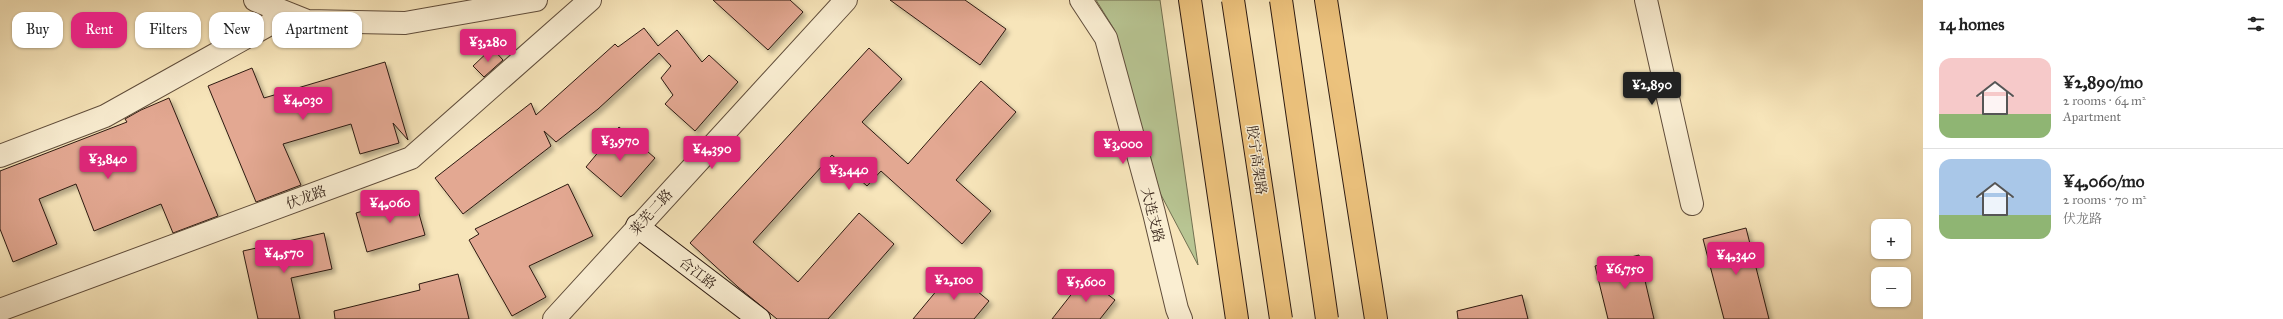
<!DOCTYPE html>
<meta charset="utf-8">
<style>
:root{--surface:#fff;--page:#f2f2f2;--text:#222;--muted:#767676;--line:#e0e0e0;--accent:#db2777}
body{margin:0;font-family:"IM FELL Great Primer","Noto Serif SC",serif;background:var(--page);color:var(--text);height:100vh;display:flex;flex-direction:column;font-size:15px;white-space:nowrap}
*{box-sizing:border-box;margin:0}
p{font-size:13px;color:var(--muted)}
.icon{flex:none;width:22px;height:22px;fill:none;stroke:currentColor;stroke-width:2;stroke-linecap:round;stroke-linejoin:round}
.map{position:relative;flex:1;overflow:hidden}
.sheet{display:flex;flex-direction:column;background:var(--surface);width:360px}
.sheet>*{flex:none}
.hud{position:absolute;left:12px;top:12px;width:380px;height:36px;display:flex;gap:8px}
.tools{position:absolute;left:1871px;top:219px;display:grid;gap:8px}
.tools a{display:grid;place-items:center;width:40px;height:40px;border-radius:8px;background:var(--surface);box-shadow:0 1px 3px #0004;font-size:20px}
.price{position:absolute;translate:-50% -34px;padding:0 9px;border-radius:4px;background:var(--accent);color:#fff;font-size:13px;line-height:26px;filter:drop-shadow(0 1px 2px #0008)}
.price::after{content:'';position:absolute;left:50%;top:24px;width:12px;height:9px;margin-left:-6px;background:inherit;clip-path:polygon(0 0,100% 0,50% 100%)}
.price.selected{background:#222;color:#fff}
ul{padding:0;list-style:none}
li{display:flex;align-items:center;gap:12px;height:100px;padding:0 16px}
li+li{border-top:1px solid var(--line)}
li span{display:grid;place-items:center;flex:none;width:112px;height:80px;border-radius:12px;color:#555}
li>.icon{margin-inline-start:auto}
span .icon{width:48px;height:48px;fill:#fffc;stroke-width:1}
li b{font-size:17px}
h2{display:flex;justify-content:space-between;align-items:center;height:48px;padding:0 16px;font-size:17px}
.pill{padding:0 14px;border-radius:12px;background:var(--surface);box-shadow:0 1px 3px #0004;font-size:14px;line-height:36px}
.pill.selected{background:var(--accent);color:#fff}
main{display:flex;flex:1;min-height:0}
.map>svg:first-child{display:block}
.green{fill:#b8c593;stroke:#727052}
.building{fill:#e3a892;stroke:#2d1a11;filter:url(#shadow)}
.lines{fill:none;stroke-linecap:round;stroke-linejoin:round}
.street-casing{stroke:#604d3b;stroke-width:24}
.secondary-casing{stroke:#2d1a11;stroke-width:24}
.highway-casing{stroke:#2d1a11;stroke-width:24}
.street{stroke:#faeed2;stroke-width:22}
.secondary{stroke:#faeed2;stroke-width:22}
.highway{stroke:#ecc27d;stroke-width:22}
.highway-bridge-casing{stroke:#2d1a11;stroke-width:24;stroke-linecap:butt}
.highway-bridge{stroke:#ecc27d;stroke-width:22}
.labels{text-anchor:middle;stroke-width:3;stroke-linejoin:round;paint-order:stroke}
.street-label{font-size:14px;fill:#2d1a11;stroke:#faeed2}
</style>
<main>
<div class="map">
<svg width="1923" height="319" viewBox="0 0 1923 319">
<defs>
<filter id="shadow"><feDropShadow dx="3.5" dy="3.5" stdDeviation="2" flood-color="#0004"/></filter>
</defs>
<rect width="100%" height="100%" fill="#f7e5ba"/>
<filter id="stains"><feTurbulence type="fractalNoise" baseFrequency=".005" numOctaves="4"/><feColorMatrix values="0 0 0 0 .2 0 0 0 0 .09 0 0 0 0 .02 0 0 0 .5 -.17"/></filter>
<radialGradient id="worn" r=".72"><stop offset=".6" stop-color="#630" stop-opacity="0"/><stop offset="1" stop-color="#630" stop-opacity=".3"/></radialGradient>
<path class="green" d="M1096,0h64l38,265 -38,-72 -46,-164z"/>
<path class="building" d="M713,0h77l13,12 -35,38z
M890,0h75l41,29 -26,36z
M644,28l14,18 19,-16 25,32 7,-7 29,27 -43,49 -30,-27 8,-9 -12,-17 10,-12 -12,-13 -61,56 -42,33 -12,-11 7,15 -88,68 -28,-36 96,-75 5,12 79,-71 3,3z
M492,48l11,12 -19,17 -11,-11z
M869,48l33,31 -40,43 46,42 73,-83 35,31 -60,68 35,31 -29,33 -81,-73 -14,15 -35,-31 -79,87 45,40 61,-69 35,31 -66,75h-51l-39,-32 -48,-44z
M385,62l23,78 -15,-17 6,20 -39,11 -9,-30 -68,20 18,41 -45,17 -48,-116 44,-18 12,30z
M169,98l49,118 -45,17 -12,-29 -67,27 -18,-47 -37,15 18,45 -44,18 -13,-33v-58l127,-49 -2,-3 16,-9z
M619,127l36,31 -34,39 -35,-30z
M568,184l25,52 -64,30 17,31 -34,19 -43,-76 10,-6 -4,-5z
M414,196l11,39 -58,17 -11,-39z
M1746,228l23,91h-45l-21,-80z
M324,233l8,36 -41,9 9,41h-42l-15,-68z
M1639,255l15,64h-46l-13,-53z
M953,271l36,30 -15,18h-61z
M458,274l11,45h-134l-1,-8 86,-21 -1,-6z
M1085,277l30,23 -15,19h-48z
M1522,295l6,24h-70l-1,-8z"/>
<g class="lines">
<defs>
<path id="street" d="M255,0l52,21 98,2 131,-23
M1081,0l25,38 48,175 23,96 4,10
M1646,0l46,204
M0,156l105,-40 183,-102
M0,310l411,-152 179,-158
M554,319l292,-319"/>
<path id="secondary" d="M637,226l122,93"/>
<path id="highway" d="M1190,0l47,319
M1326,0l50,319"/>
</defs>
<use href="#street" class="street-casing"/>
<use href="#secondary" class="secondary-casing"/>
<use href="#highway" class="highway-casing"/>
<use href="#street" class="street"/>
<use href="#secondary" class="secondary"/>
<use href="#highway" class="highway"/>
<defs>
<path id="highway-bridge" d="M1233,0l48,319
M1281,0l46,319"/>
</defs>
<use href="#highway-bridge" class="highway-bridge-casing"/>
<use href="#highway-bridge" class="highway-bridge"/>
</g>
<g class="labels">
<g class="street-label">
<text transform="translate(1257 160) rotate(82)" y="5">胶宁高架路</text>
<text transform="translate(306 197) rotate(-20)" y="5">伏龙路</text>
<text transform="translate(651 212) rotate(-48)" y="5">莱芜二路</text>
<text transform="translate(1153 215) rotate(76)" y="5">大连支路</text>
<text transform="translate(698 273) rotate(37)" y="5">合江路</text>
</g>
</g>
<rect width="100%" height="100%" filter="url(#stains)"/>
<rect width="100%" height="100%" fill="url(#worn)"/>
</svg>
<div class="tools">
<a>+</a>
<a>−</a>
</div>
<b class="price" style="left:488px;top:63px">¥3,280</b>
<b class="price selected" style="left:1652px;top:106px">¥2,890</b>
<b class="price" style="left:303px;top:121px">¥4,030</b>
<b class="price" style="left:620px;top:162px">¥3,970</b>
<b class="price" style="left:1123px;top:165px">¥3,000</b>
<b class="price" style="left:712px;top:170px">¥4,390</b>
<b class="price" style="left:108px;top:180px">¥3,840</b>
<b class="price" style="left:849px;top:191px">¥3,440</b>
<b class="price" style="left:390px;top:224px">¥4,060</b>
<b class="price" style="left:284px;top:274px">¥4,570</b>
<b class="price" style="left:1736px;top:276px">¥4,340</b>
<b class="price" style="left:1625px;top:290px">¥6,750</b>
<b class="price" style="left:954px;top:301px">¥2,100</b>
<b class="price" style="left:1086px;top:303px">¥5,600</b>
<div class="hud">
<a class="pill">Buy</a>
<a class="pill selected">Rent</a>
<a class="pill">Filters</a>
<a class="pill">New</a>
<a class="pill">Apartment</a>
</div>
</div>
<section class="sheet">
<h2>14 homes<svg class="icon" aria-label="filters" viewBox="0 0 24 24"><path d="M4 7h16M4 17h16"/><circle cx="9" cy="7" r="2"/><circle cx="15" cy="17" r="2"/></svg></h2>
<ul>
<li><span style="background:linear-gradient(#f6c9c9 70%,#8fb573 0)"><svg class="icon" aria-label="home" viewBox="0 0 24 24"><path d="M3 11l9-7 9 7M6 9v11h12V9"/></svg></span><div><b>¥2,890/mo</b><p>2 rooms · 64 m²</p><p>Apartment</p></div></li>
<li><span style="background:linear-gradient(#a9c7e8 70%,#8fb573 0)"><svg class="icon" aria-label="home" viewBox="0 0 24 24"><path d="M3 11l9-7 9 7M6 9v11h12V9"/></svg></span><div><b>¥4,060/mo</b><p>2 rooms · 70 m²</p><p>伏龙路</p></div></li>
</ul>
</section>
</main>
